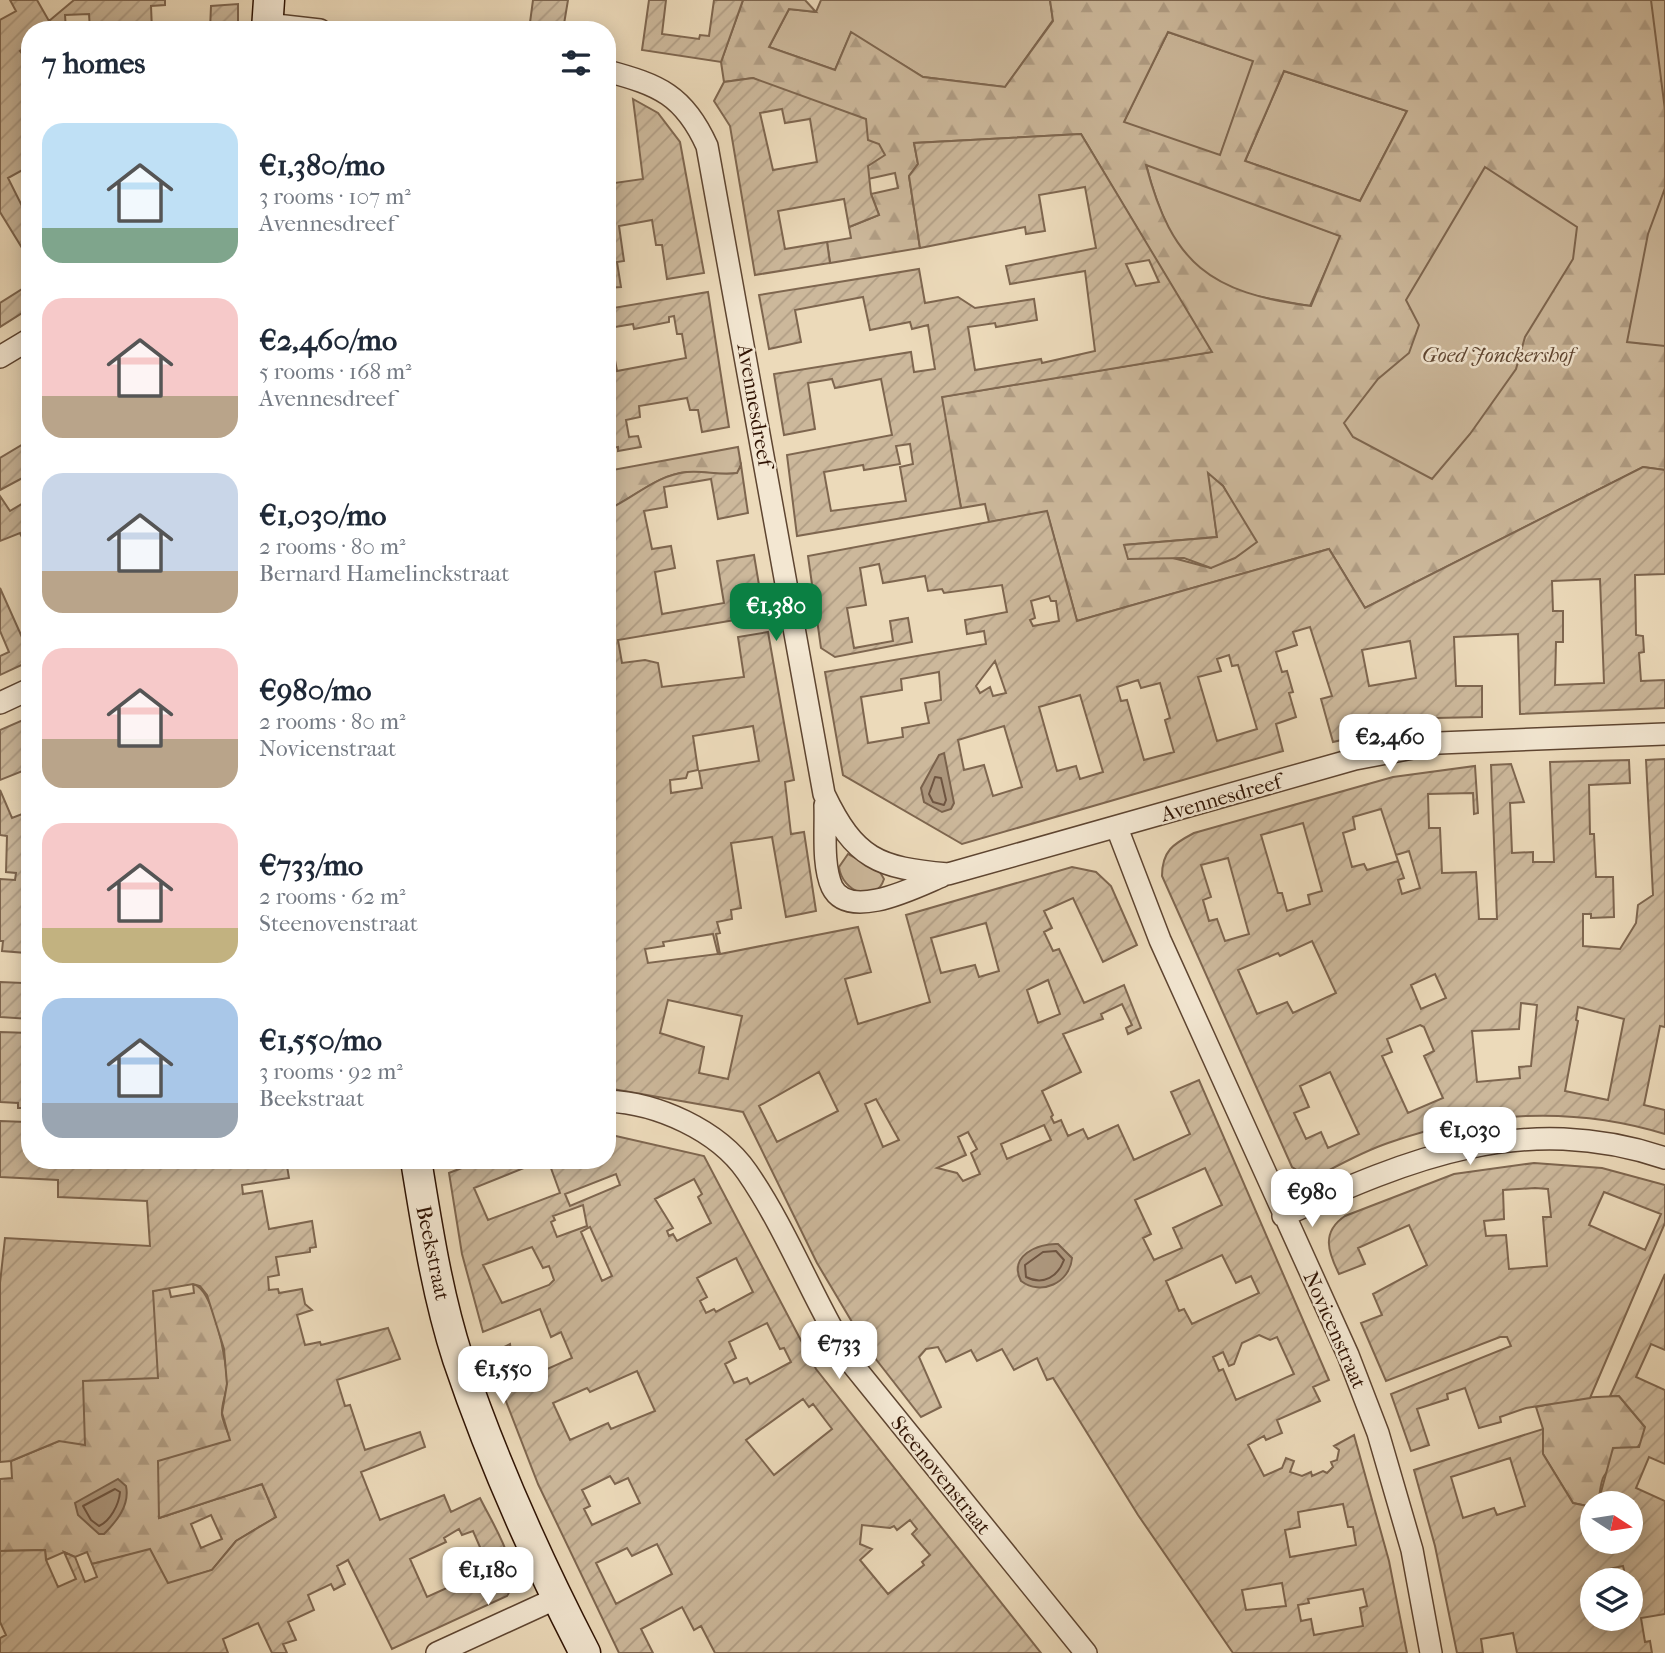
<!DOCTYPE html>
<meta charset="utf-8">
<style>
:root{--surface:#fff;--page:#f2f2f3;--text:#1f2937;--muted:#747a83;--accent:#0b8043}
body{margin:0;font-family:"IM FELL French Canon",serif;background:var(--page);color:var(--text);height:100vh;display:flex;flex-direction:column;font-size:26px;white-space:nowrap}
*{box-sizing:border-box;margin:0}
p{font-size:23px;color:var(--muted)}
.icon{flex:none;width:38px;height:38px;fill:none;stroke:currentColor;stroke-width:2;stroke-linecap:round;stroke-linejoin:round}
.map{position:relative;flex:1;overflow:hidden}
.details{position:absolute;left:21px;top:21px;width:595px;height:1148px;display:flex;flex-direction:column;background:var(--surface);border-radius:28px;box-shadow:0 4px 18px #0003}
.details>*{flex:none}
.needle{width:46px;rotate:102deg}
.controls{position:absolute;left:1580px;top:1491px;display:grid;gap:14px}
.controls a{display:grid;place-items:center;width:63px;height:63px;border-radius:50%;background:var(--surface);box-shadow:0 4px 18px #0003;font-size:35px}
.price{position:absolute;translate:-50% -60px;padding:0 16px;border-radius:14px;background:#fff;color:#222;font-size:23px;line-height:46px;filter:drop-shadow(0 2px 4px #0008)}
.price::after{content:'';position:absolute;left:50%;top:42px;width:21px;height:16px;margin-left:-10px;background:inherit;clip-path:polygon(0 0,100% 0,50% 100%)}
.price.active{background:var(--accent);color:#fff}
ul{padding:0;list-style:none}
li{display:flex;align-items:center;gap:21px;height:175px;padding:0 21px}
li span{display:grid;place-items:center;flex:none;width:196px;height:140px;border-radius:21px;color:#555}
li>.icon{margin-inline-start:auto}
span .icon{width:84px;height:84px;fill:#fffc;stroke-width:1}
li b{font-size:30px}
h2{display:flex;justify-content:space-between;align-items:center;height:84px;padding:0 21px;font-size:30px}
.map>svg:first-child{display:block}
.green{fill:#ccb89b;stroke:#7e664f;stroke-width:2}
.forest{fill:url(#forest-firs);stroke:#7e664f;stroke-width:2;fill-rule:evenodd}
.garden{fill:url(#garden-furrows);stroke:#7e664f;stroke-width:2;fill-rule:evenodd}
.water{fill:#ac967c;stroke:#7a624c;stroke-width:2}
.lines{fill:none;stroke-linecap:round;stroke-linejoin:round}
.shore{stroke:#6e5440;stroke-width:2}
.street-casing{stroke:#5e4531;stroke-width:24}
.secondary-casing{stroke:#2f1303;stroke-width:33}
.street{stroke:#f3e7d2;stroke-width:21}
.secondary{stroke:#f3e7d2;stroke-width:30}
.labels{text-anchor:middle;stroke-width:5;stroke-linejoin:round;paint-order:stroke}
.park-label{font-size:21px;font-style:italic;fill:#5e4531;stroke:#f3e7d2}
.street-label{font-size:21px;fill:#2f1303;stroke:#f3e7d2}
</style>
<div class="map">
<svg width="1665" height="1653" viewBox="0 0 1665 1653">
<defs>
<pattern id="forest-firs" width="22" height="20" patternUnits="userSpaceOnUse" patternTransform="scale(1.75)"><rect width="22" height="20" fill="#ccb89b"/><path d="M5 1l3.5 6h-7zM16 11l3.5 6h-7z" fill="#b09d84"/></pattern>
<pattern id="garden-furrows" width="10" height="10" patternUnits="userSpaceOnUse" patternTransform="scale(1.75)"><rect width="10" height="10" fill="#ccb89b"/><path d="M-1 1l2-2M0 10L10 0M9 11l2-2" fill="none" stroke="#b09d84"/></pattern>
</defs>
<rect width="100%" height="100%" fill="#ecdaba"/>
<filter id="stains"><feTurbulence type="fractalNoise" baseFrequency=".00286" numOctaves="4"/><feColorMatrix values="0 0 0 0 .2 0 0 0 0 .09 0 0 0 0 .02 0 0 0 .5 -.17"/></filter>
<radialGradient id="worn" r=".72"><stop offset=".6" stop-color="#630" stop-opacity="0"/><stop offset="1" stop-color="#630" stop-opacity=".3"/></radialGradient>
<path class="green" d="M821,0h229l3,20 -48,67 -82,-10 -72,-44 -16,37 -66,-23 20,-38 27,3z
M1489,0h176v470l-22,-3 -110,56 -265,-80z
M1168,32l86,29 -34,95 -97,-33z
M1284,71l123,40 -47,90 -115,-40z
M1146,164l195,72 -31,70c-30,-6 -66,-9 -94,-24 -41,-23 -59,-75 -70,-118z
M848,854l32,18 4,7c-8,26 -42,13 -45,-12z"/>
<path class="forest" d="M743,0h62l11,12 -27,-3 -20,38 66,23 16,-38 72,45 82,10 48,-66 -3,-21h601l14,110v78l-17,46 -21,108 38,4v124l-22,-3 -278,141 -36,-59 -252,72 -30,-109 -58,10 -4,-18 -24,4 -20,-111 270,-45 -130,-218 -167,9 4,21 -9,12 11,72 -90,15 -3,-21 24,-4 -2,-11 30,-12 -8,-21 27,-6 -3,-15 -27,6v-39l-115,-62 -29,4 -3,-20zM1168,32l85,29 -33,94 -96,-33zM1284,71l123,40 -47,90 -115,-40zM1146,165l194,71 -29,70c-101,-13 -139,-42 -165,-141zM1485,167l92,60 -4,32 -48,78 -9,32 -46,65 -38,45 -79,-42 -9,-14 34,-44 31,-26 10,-28 -13,-25zM1209,475l14,11 14,26 -26,56 -87,-23 93,-8z
M738,447l3,18 -3,8c-18,3 -33,-2 -50,-1 -31,2 -55,27 -81,38v-39z
M193,1284c21,5 34,78 34,99 0,10 -6,21 -5,32 1,8 6,17 9,26l-72,77 103,-34 14,33 -40,24 -24,29 -44,14 -18,-34 -58,14 -5,-12 -12,5 -11,-5 -18,8 -1,-10 -45,1v-72l12,-1 -1,-17 48,-20 24,-60 70,-90 16,-3 2,9 23,-4zM211,1515l11,24 -21,9 -10,-24z
M1619,1396l26,31c0,28 -29,29 -41,49 -4,6 -4,20 -6,27h-6v4l-19,-4 -30,-49v-25l-7,-22 39,-9z"/>
<path class="garden" d="M10,0h27l12,21 25,-21h91v5l-14,1 1,24h-62l-1,-16 -24,1 1,15h-36v14l-10,7 10,13v102l-22,12 22,44v39l-30,-49v-192l16,-9z
M533,0h35l-5,30h-34z
M649,0h17l-4,34 37,5 1,-4 9,1 5,-36h29l-22,62 -79,-12z
M238,4v26h-28l1,-24z
M753,78l113,41 2,21 11,4 6,11 -17,11 3,28 8,21 -30,12 -5,-28 -66,12 7,38 42,-7 3,21 -75,12 -25,-149 -16,-25 10,-19zM782,109l3,14 25,-4 7,43 -44,8 -13,-57z
M633,99l25,14 22,29 24,131 -37,6 -5,-34h-6l-4,-25 -33,6 5,35 -7,1 4,25 -14,1v-104l36,-5z
M1081,134l131,218 -270,45 19,111 -164,28 -10,-81 105,-20 -11,-56 -46,9 -3,-9 -24,4 7,46 -31,6 -10,-61 137,-22 3,20 21,-3 -7,-44 -16,4 -2,-7 -40,8 -7,-33 -68,13 6,32 -32,7 -10,-54 160,-26 6,34 33,-6 17,11 59,-9 3,21 -41,7 -1,-4 -27,4 7,43 66,-11 1,4 53,-12 -10,-80 -75,13 -4,-18 90,-18 -11,-61 -46,8 6,36 -19,3 -1,-7 -105,21 -11,-72 9,-12 -4,-21zM1149,260l10,22 -23,4 -10,-22zM910,444l3,20 -13,3 6,34 -75,10 -7,-39 39,-7 1,5 36,-6 -4,-18z
M27,286l3,22 -30,19v-24z
M708,292l21,135 -27,5 -4,-22h-8l-3,-12 -48,8 1,11 -14,3 3,17 9,-1 3,11 -23,4v-4l-11,2v-57l5,-2 1,-5 -6,-4v-72zM674,316l3,18h5l4,24 -69,13 -8,-43 24,-4 1,5 35,-7v-5z
M30,440v37l-2,-2 -28,15v-32z
M741,465l7,48 -30,6 -7,-40 -47,8 3,20 -23,4 8,38 19,-3 4,22 -20,4 7,42 62,-11 -7,-42 37,-6 10,60 -146,25 4,23 23,-3 13,3 4,24 82,-10 -6,-40 30,-5 26,148 -9,2 6,52 13,-2 12,79 -30,6 -14,-80 -41,6 10,65 -10,2 1,9 -15,3 3,11 -4,1 4,20 138,-27 13,45 -26,7 13,45 72,-22 -24,-87 166,-48 24,5 15,14 26,59 -34,17 -30,-64 -29,13 8,17 -8,4 9,19 6,-2 25,54 40,-18 17,43 -13,6 -2,-6 6,-3 -10,-21 -21,10 2,5 -40,15 18,38 -39,19 11,24 -2,2 3,6 7,-3 7,16 15,-7 5,10 30,-14 16,35 56,-26 -19,-42 28,-12 130,300 -16,7 7,14 -43,19 5,13 -16,7 -2,-4 -16,9 16,31 18,-8 4,-10 8,3 -4,11 12,4 9,-4 1,4 11,-5 4,2 6,-6 -2,-5 6,-2 2,-10 -5,-4 20,-11 35,126 18,92h-174l-95,-138 -85,-137 -6,2 -10,-22 -23,12 -12,-21 -25,12 -6,-11 -25,12 -8,-15 -12,2 -7,8 22,50 -20,10 -53,-68 -51,-86 -74,-151 -136,-24v-578c27,-12 49,-35 80,-38 17,-2 33,4 50,1zM753,726l6,35 -60,10 3,17 -31,5 -1,-13 16,-2 2,-6 10,-2 -5,-34zM986,923l13,48 -20,6 -4,-12 -34,8 -10,-35zM713,934l5,20 -70,9 -3,-14 19,-3 -1,-4zM1048,980l12,34 -22,9 -11,-33zM668,1000l74,16 -14,63 -29,-6 5,-26 -44,-14zM819,1072l19,39 -61,31 -18,-36zM876,1099l23,41 -16,7 -18,-43zM1044,1125l7,15 -44,19 -6,-15zM968,1132l9,17 -6,4 9,21 -17,7 -6,-8 -20,-5 29,-13 -8,-18zM1205,1168l17,37 -49,23 9,20 -28,12 -11,-22 8,-4 -16,-34zM1222,1255l14,28 15,-7 8,17 -67,31 -8,-15 -5,2 -13,-30zM1259,1335l11,5 7,-3 17,37 -58,26 -13,-31 -4,2 -6,-14 10,-5 6,14 5,-2 8,-21zM1343,1504l5,23h5l3,18 -66,12 -5,-27 15,-3 -2,-15zM1282,1583l4,23 -40,4 -4,-20zM1363,1589l4,17 -7,2 3,18 -49,9 -3,-16 -10,2 -3,-16 11,-2 -1,-4z
M1643,467l22,3v104l-30,1 1,60 7,1 1,16 -5,1 2,28 24,-1v28l-145,6 -2,-80 -64,3 2,49h26v31l-47,1 -102,24 -12,-43 11,-3 -22,-69 -17,5 4,13 -21,7 6,20 5,-1 6,21 -4,1 7,24 -20,7 7,27 -321,93 -119,-69 -18,-103 161,-28 -2,-13 -17,3 -2,-14 42,-8 -5,-27 -58,8 -2,-4 -14,2 -3,-15 -42,7 -4,-19 -19,4 6,37 -19,3 7,40 39,-7 -3,-20 18,-3 4,24 -77,15 -14,-9 -13,-92 239,-45 30,110 252,-72 36,59zM1600,579l4,104 -49,2 1,-43h7v-31h-10l-1,-30zM1049,596l2,5h5l3,20 -26,5 -3,-6 5,-2 -4,-17zM1410,641l6,37 -47,8 -7,-36zM1229,655l3,11 6,-1 19,64 -40,12 -19,-64 23,-6 -4,-12zM995,661l11,32 -13,3 -3,-9 -10,6 -4,-7zM939,672l2,28 -16,3 4,20 -27,5 1,9 -35,6 -7,-46 41,-7 -1,-11zM1138,680l3,8 19,-5 10,35 -5,2 9,32 -30,8 -17,-60 -6,1 -4,-14zM1080,695l23,77 -23,7 -4,-13 -19,5 -18,-64zM1004,726l18,61 -29,9 -9,-31 -20,5 -6,-30z
M1208,473l15,13 34,56 -22,16 -24,10 -27,-10 -56,1 -4,-14 93,-8z
M0,496l10,15 20,-12v55l-10,-21 -20,8z
M0,588l30,67v6l-30,14v-19l9,-4 -9,-21z
M30,717v51l-30,12v-50z
M1665,759v268l-5,-1 -16,79 21,5v24c-91,-28 -187,-23 -277,9 -24,8 -49,22 -72,34h-8l-16,-10 -130,-291c0,-25 11,-32 32,-43l199,-56 82,-11 3,47 -4,1 -1,-21 -45,1 1,34h11l2,45 34,-1 3,47h18l-6,-154 20,-1 13,38 -14,1 2,50 21,-1v10h21l-4,-100 79,-2 1,23 -41,2 1,49h4l2,43h17l1,40 -23,1v-4h-8v32l37,3 16,-26 2,-18 15,-10 -7,-135zM1381,809l17,52 -31,9 -3,-6 -12,3 -9,-34 12,-4 -2,-12zM1303,823l19,68 -14,4 2,9 -23,7 -5,-18h-4l-17,-58zM1409,851l11,37 -18,6 -4,-14 6,-2 -8,-23zM1228,858l21,76 -24,7 -8,-22 -8,2 -6,-21 8,-3 -10,-32zM1312,941l24,52 -43,20 -6,-11 -30,12 -19,-44 40,-17 2,3zM1435,974l11,24 -25,11 -10,-24zM1521,1003l16,2 -6,61 -12,1 1,11 -43,4 -5,-51 47,-2zM1578,1007l46,12 -16,81 -43,-9 13,-70 -2,-1zM1420,1025l4,2 10,24 -10,5 19,42 -35,15 -26,-57 10,-4 -5,-13zM1330,1072l29,62 -31,14 -7,-16 -15,7 -12,-26 15,-6 -9,-21z
M0,790l12,28 18,-7v72h-6l-1,10 7,1v125l-30,-2v-35l23,1 3,-30 -24,-2 1,-10h-3v-62l15,1 1,-7 -10,-1 1,-36 -7,-1z
M0,1032l30,1v127h256l3,18 -47,7 1,9 19,-3 7,38 43,-8 4,26 -6,1v4l-34,5 3,18 -11,2 1,13 9,-1 1,4 23,-4 3,15 7,6 -15,5 8,30 15,-3 1,3 67,-17 12,31 -63,21 8,26 5,-1 15,45 55,-18 5,15 -64,25 19,48 64,-25 7,17 29,-14c12,25 45,74 27,98l-115,53 -44,-89 -11,6 8,18 -11,6 -3,-6 -23,11 6,15 -26,12 8,18 -13,4 4,9h-15l-14,-30 -35,16 5,14h-228v-15l6,-3 -6,-13v-71l45,-1 1,10 12,27 18,-8 -12,-27 11,5 10,25 12,-5 -5,-13 58,-15 18,34 44,-13 24,-29 40,-24 -14,-33 -103,34 -1,-57 72,-21 -8,-27 5,-29 -3,-35 -17,-54 -7,-9 -7,-2 -40,7 5,87 -75,3 2,64 -26,-4 -48,20 -11,1v-179l5,-45 145,8 -3,-45 -89,-4v-17l-58,-3v-56l26,1 1,-14h-9v-5l-18,-1zM459,1529l3,6 11,-4 10,23 -10,5 7,14 -53,24 -17,-38 36,-17 -2,-4z
M607,1134l97,22 112,213 225,284h-326l-14,-27 -7,4 -12,-23 -41,22 12,24h-34l-81,-169 -50,-129 22,-11 3,20 7,1 5,14 47,-21 -11,-26 -10,5 -11,-28 -57,23 -21,-78 -13,-81 33,-13h51l1,4 -60,24 14,32 72,-27 -12,-33h59zM616,1174l4,11 -50,21 -5,-12zM694,1179l8,15 -4,3 13,26 -34,18 -4,-7 -4,2 -2,-5 6,-3 -18,-29zM583,1205l4,21 -30,11 -6,-15 4,-2 -2,-4zM590,1227l22,49 -10,5 -21,-49zM532,1247l11,21 6,-2 5,14 -5,5 -47,18 -19,-38zM736,1258l17,34 -37,20 -2,-3 -8,4 -6,-12 7,-4 -10,-19zM767,1323l13,26 4,-1 7,14 -41,22 -3,-6 -13,5 -9,-19 11,-6 -7,-16zM637,1371l18,40 -44,18 -3,-6 -38,17 -17,-37 34,-15 3,4zM803,1399l6,8 4,-3 19,25 -58,46 -28,-35zM610,1476l5,8 13,-6 12,25 -48,22 -8,-16 6,-3 -8,-16zM910,1520l7,9 -5,5 18,21 -8,7 2,3 -36,29 -28,-34 12,-11 -12,-5 2,-19 28,3 4,-2 3,4zM657,1544l15,30 -56,30 -20,-41 31,-15 5,8z
M1534,1163l68,5 63,17v38l-75,175 -64,10 -26,9 1,5 -22,6 -14,-40 -18,6 1,5 -31,10 12,36 -18,6 -20,-57 120,-48 -4,-9h-7l-114,44 -25,-58 21,-8 -9,-21 54,-29 -18,-40 -51,23 7,16 -26,10c-11,-22 -18,-42 6,-58l109,-42zM1535,1188l13,1 3,28h-8l4,49 -38,3 -3,-34 -20,1 -2,-15 20,-2 -1,-29zM1604,1192l57,22 -16,36 -56,-25z
M1665,1274v76l-14,-6 -15,33 29,13v74l-16,-7 -13,31 29,13v113l-24,4 4,24 5,-1 2,12h-135l-4,-20 -32,6 2,14h-26l-22,-107 -21,-76 129,-41v25l30,49 19,4v35h39v-39h-33l15,-55 26,-1 6,-20 -26,-31h-9zM1510,1458l15,48 -28,9 -3,-7 -31,10 -12,-41zM1623,1566l3,12 -7,2h12v39h-39v-39h9l-1,-9z"/>
<path class="water" d="M944,753l10,50 -3,6 -9,3 -18,-10 -3,-14 18,-33z
M1058,1244l14,14c-2,25 -31,38 -51,23 -13,-25 17,-38 37,-37z
M118,1479l8,7c4,19 -9,35 -22,48h-5l-21,-19 -3,-12z"/>
<g class="lines">
<path class="shore" d="M935,777l6,1 5,22 -2,5 -11,-3 -4,-8z
M1056,1251l8,9c-6,16 -20,26 -38,17l-1,-12 18,-13z
M115,1489l5,3c-1,13 -10,29 -21,34l-8,-6 -8,-14z"/>
<defs>
<path id="street" d="M267,24l53,6
M607,71c52,14 77,24 100,75l117,648c31,65 54,74 124,80l407,-115 84,-16 226,-9
M0,357l30,-18
M0,703l30,-14
M825,805c1,24 -3,60 7,82 17,35 86,-1 110,-11
M1117,828l43,112 188,415 30,78 34,117 19,103
M607,1101c50,2 111,29 140,71 42,61 67,131 106,193l233,288
M1283,1216c128,-58 240,-105 382,-58
M437,1653l120,-55"/>
<path id="secondary" d="M267,30l2,-30
M416,1160c11,67 21,134 42,199 34,101 78,199 127,294"/>
</defs>
<use href="#street" class="street-casing"/>
<use href="#secondary" class="secondary-casing"/>
<use href="#street" class="street"/>
<use href="#secondary" class="secondary"/>
</g>
<g class="labels">
<g class="park-label">
<text x="1498" y="362">Goed Jonckershof</text>
</g>
<g class="street-label">
<text transform="translate(755 405) rotate(80)" y="7">Avennesdreef</text>
<text transform="translate(1221 798) rotate(-16)" y="7">Avennesdreef</text>
<text transform="translate(433 1253) rotate(78)" y="7">Beekstraat</text>
<text transform="translate(1335 1330) rotate(66)" y="7">Novicenstraat</text>
<text transform="translate(941 1475) rotate(51)" y="7">Steenovenstraat</text>
</g>
</g>
<rect width="100%" height="100%" filter="url(#stains)"/>
<rect width="100%" height="100%" fill="url(#worn)"/>
</svg>
<div class="controls">
<a><svg class="needle" viewBox="-14 -14 28 28"><path d="M0-13l5 13h-10z" fill="#e53935"/><path d="M0 13l5-13h-10z" fill="#747a83"/></svg></a>
<a><svg class="icon" aria-label="layers" viewBox="0 0 24 24"><path d="M12 4l9 5-9 5-9-5zM3 14l9 5 9-5"/></svg></a>
</div>
<b class="price active" style="left:776px;top:643px">€1,380</b>
<b class="price" style="left:1390px;top:774px">€2,460</b>
<b class="price" style="left:1470px;top:1167px">€1,030</b>
<b class="price" style="left:1312px;top:1229px">€980</b>
<b class="price" style="left:839px;top:1381px">€733</b>
<b class="price" style="left:503px;top:1406px">€1,550</b>
<b class="price" style="left:488px;top:1607px">€1,180</b>
<section class="details">
<h2>7 homes<svg class="icon" aria-label="filters" viewBox="0 0 24 24"><path d="M4 7h16M4 17h16"/><circle cx="9" cy="7" r="2"/><circle cx="15" cy="17" r="2"/></svg></h2>
<ul>
<li><span style="background:linear-gradient(#bfe0f5 75%,#7fa58c 0)"><svg class="icon" aria-label="home" viewBox="0 0 24 24"><path d="M3 11l9-7 9 7M6 9v11h12V9"/></svg></span><div><b>€1,380/mo</b><p>3 rooms · 107 m²</p><p>Avennesdreef</p></div></li>
<li><span style="background:linear-gradient(#f6c9c9 70%,#b9a48a 0)"><svg class="icon" aria-label="home" viewBox="0 0 24 24"><path d="M3 11l9-7 9 7M6 9v11h12V9"/></svg></span><div><b>€2,460/mo</b><p>5 rooms · 168 m²</p><p>Avennesdreef</p></div></li>
<li><span style="background:linear-gradient(#c9d6e8 70%,#b9a48a 0)"><svg class="icon" aria-label="home" viewBox="0 0 24 24"><path d="M3 11l9-7 9 7M6 9v11h12V9"/></svg></span><div><b>€1,030/mo</b><p>2 rooms · 80 m²</p><p>Bernard Hamelinckstraat</p></div></li>
<li><span style="background:linear-gradient(#f6c9c9 65%,#b9a48a 0)"><svg class="icon" aria-label="home" viewBox="0 0 24 24"><path d="M3 11l9-7 9 7M6 9v11h12V9"/></svg></span><div><b>€980/mo</b><p>2 rooms · 80 m²</p><p>Novicenstraat</p></div></li>
<li><span style="background:linear-gradient(#f6c9c9 75%,#c2b280 0)"><svg class="icon" aria-label="home" viewBox="0 0 24 24"><path d="M3 11l9-7 9 7M6 9v11h12V9"/></svg></span><div><b>€733/mo</b><p>2 rooms · 62 m²</p><p>Steenovenstraat</p></div></li>
<li><span style="background:linear-gradient(#a9c7e8 75%,#9aa5b1 0)"><svg class="icon" aria-label="home" viewBox="0 0 24 24"><path d="M3 11l9-7 9 7M6 9v11h12V9"/></svg></span><div><b>€1,550/mo</b><p>3 rooms · 92 m²</p><p>Beekstraat</p></div></li>
</ul>
</section>
</div>
